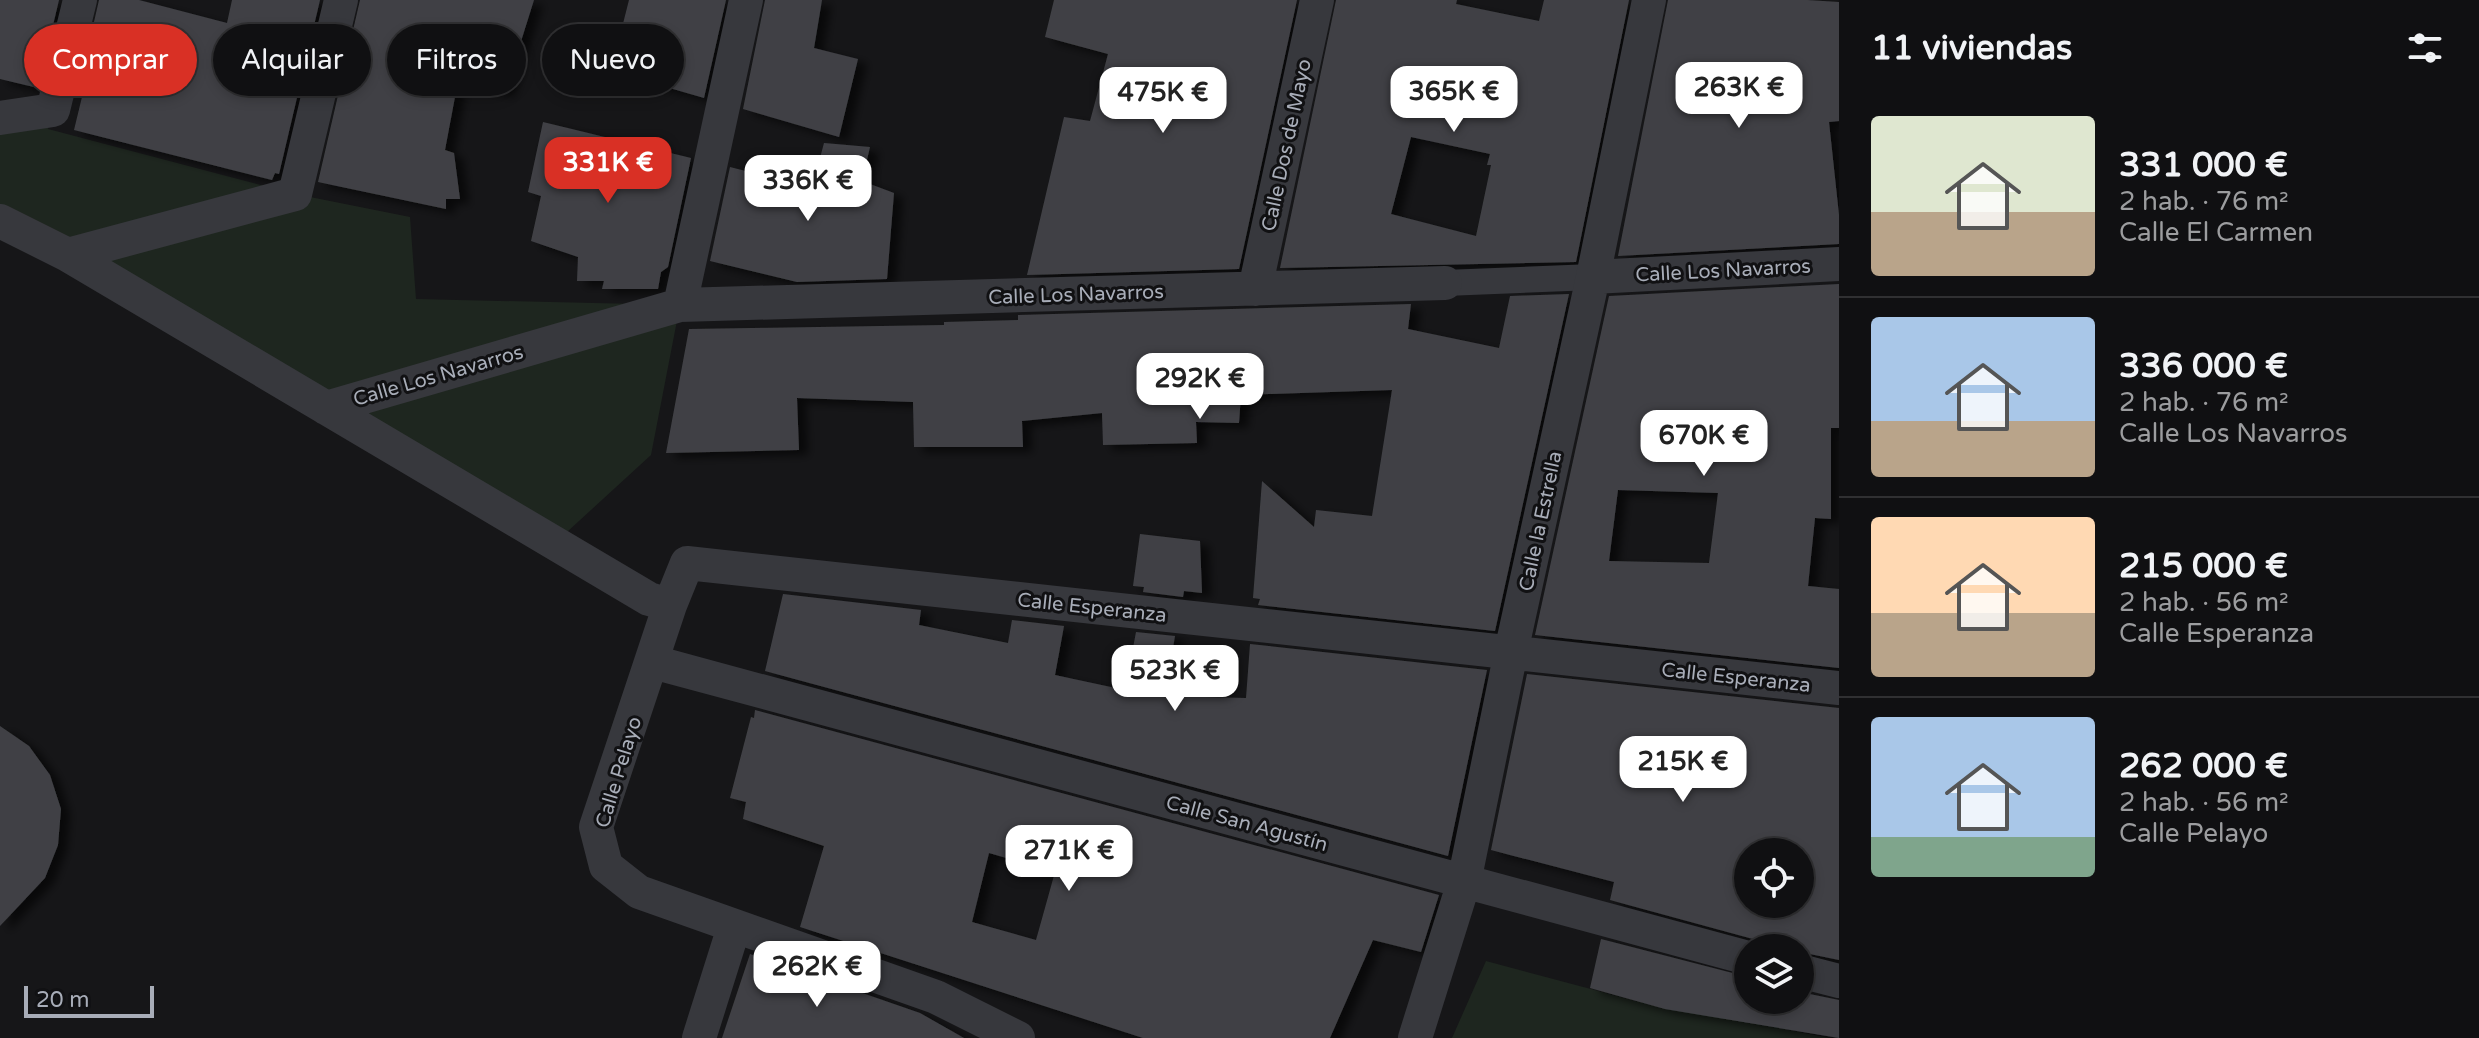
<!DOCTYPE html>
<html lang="es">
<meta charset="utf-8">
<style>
:root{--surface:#101012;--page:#19191b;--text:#f1f3f6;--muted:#9c9d9f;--line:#303032;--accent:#d93025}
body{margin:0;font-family:"Varela Round",sans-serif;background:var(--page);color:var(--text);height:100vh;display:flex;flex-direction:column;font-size:30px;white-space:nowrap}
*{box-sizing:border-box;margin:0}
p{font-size:26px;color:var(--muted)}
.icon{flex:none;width:44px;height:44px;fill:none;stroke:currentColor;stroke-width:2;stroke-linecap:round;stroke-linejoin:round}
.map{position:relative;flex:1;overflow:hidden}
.side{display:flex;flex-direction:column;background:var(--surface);width:640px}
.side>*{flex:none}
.guide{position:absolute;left:24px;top:24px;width:760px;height:72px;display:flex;gap:16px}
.controls{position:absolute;left:1734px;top:838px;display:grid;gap:16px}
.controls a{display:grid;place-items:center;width:80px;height:80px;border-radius:50%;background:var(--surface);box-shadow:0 4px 12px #0003,0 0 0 2px var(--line);font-size:40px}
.scale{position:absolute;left:24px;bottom:20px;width:130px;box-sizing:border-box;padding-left:8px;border:4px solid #a8adb8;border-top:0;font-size:22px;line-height:28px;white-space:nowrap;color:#a8adb8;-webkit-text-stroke:6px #111113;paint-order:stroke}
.price{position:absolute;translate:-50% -68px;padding:0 18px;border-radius:16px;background:#fff;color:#222;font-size:26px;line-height:52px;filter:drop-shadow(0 2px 4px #0008)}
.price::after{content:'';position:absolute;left:50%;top:48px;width:24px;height:18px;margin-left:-12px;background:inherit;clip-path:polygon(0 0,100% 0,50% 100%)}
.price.current{background:var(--accent);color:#fff}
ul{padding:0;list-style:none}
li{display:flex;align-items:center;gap:24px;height:200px;padding:0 32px}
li+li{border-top:2px solid var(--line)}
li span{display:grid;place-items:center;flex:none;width:224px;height:160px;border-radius:8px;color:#555}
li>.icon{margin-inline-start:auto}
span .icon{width:96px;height:96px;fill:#fffc;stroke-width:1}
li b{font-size:34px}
h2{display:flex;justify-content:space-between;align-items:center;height:96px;padding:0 32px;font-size:34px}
.tag{padding:0 28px;border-radius:36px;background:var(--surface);box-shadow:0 4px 12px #0003,0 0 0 2px var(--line);font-size:28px;line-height:72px}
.tag.current{background:var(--accent);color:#fff}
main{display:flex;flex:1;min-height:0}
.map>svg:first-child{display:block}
.green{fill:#1e261f}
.building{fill:#404145;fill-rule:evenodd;filter:url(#shadow)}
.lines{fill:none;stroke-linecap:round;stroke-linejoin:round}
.pedestrian{stroke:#37383d;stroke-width:26}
.minor{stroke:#37383d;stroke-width:34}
.labels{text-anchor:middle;stroke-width:6;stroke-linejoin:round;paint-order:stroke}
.street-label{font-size:20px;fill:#a8adb8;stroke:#111113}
</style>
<main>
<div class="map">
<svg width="1839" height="1038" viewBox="0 0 1839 1038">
<defs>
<filter id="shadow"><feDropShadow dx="9" dy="5" stdDeviation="4" flood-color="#0009"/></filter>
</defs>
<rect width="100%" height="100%" fill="#161618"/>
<path class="green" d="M53,110l-5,19 247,65 115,23 6,82 264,6 -29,150 -96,88 -555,-322v-103z
M1486,961l180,48 58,8 105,21h-377z"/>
<path class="building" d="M0,0h59l-21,88 -38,-9z
M99,0h40l88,23 5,-23h88l-41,174 -4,-1 -3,7 -198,-50 8,-33 -5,-1z
M360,0h174l-29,92 -47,-11 -13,69 9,3 6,46h-14v10l-128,-27z
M629,0h97l-22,98 -93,-27z
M765,0h57l-8,48 44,11 -19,78 -96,-28z
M1054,0h243l-58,269 -212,6 37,-158 26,4 18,-67 -63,-17z
M1336,0h121l-1,4 83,17 5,-21h85l-53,262 -296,6zM1411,137l79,17 -3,11h4l-15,71 -85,-22z
M1668,0h139l32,2v119l-10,1 10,93v29l-221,12z
M543,122l148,36 -23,109 -7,5 -3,17h-56l2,-8h-27l1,-24 -47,-16 10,-45 -13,-4z
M824,143l46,4 -8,34 32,12 -7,86 -90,3 -87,-21 20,-94 82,21z
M1839,284v144h-8v91l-16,-1 -7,68 31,3v79l-304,-33 74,-339zM1618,490l100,3 -9,70 -100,-2z
M1569,294l-74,337 -237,-26 2,-6 -7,-1 9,-117 52,46 2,-17 56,6 20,-126 -151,5 -2,28 -43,-1 1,21 -94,2 -1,-32 -80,8 1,26h-109l-1,-45 -116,-4 2,52 -133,3 23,-124 255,-4v-3l74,-2v-5l393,-11 -3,25 91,19 11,-52z
M1140,534l60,7 2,52 -18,-2 -1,6 -40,-5 1,-5 -11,-1z
M783,594l138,16 -2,15 89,18 4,-23 52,6 -9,49 70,15 11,-58 39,4 -5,29 34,5 1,27 41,1 4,-54 237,26 -39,186 -683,-185z
M1527,674l312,34v252l-39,-8v-4h-35l-12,-9 -143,-39 4,-18 -123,-32zM1748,852h52v52h-52z
M755,710l684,185 -18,57 -48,-12 -43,98h-187l-343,-111 24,-81 -81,-27 3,-17 -16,-4 21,-81 3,1zM989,853l66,19 -19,68 -64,-18z
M0,726l29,20 21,29 11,34 -3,36 -13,33 -45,48z
M1601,939l147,38v23h52v-8l39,8v38l-174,-29 -75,-21z
M750,954l170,59 44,25h-242z"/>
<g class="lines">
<path class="pedestrian" d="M1445,283l148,-6"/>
<path class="minor" d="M0,118l53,-8 27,-110
M0,221l68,34 581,344 21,6
M68,255l227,-61 46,-194
M1593,277l246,-13
M1255,289l62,-289
M680,305l66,-305
M326,408l354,-103 765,-22
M653,662l1095,296
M1800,971l39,10
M699,1038l35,-111
M1018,1038l-82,-41 -297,-105 -33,-26 -10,-39 74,-222 17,-42 1152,125
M1415,1038l49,-156 47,-230 82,-375 56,-277"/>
</g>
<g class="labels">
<g class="street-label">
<text transform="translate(1286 145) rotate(-78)" y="7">Calle Dos de Mayo</text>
<text transform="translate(1723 270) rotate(-3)" y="7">Calle Los Navarros</text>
<text transform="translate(1076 294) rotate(-2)" y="7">Calle Los Navarros</text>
<text transform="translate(438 375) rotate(-16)" y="7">Calle Los Navarros</text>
<text transform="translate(1540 521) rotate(-78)" y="7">Calle la Estrella</text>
<text transform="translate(1092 607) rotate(6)" y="7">Calle Esperanza</text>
<text transform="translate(1736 677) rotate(6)" y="7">Calle Esperanza</text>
<text transform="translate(618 772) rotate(-73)" y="7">Calle Pelayo</text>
<text transform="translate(1247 823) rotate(15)" y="7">Calle San Agustín</text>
</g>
</g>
</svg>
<div class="controls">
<a><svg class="icon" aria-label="locate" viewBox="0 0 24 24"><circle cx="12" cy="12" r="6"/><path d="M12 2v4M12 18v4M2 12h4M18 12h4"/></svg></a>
<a><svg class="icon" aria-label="layers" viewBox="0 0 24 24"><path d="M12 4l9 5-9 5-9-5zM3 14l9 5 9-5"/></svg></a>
</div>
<div class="scale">20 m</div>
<b class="price" style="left:1739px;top:130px">263K €</b>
<b class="price" style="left:1454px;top:134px">365K €</b>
<b class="price" style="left:1163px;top:135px">475K €</b>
<b class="price current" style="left:608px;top:205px">331K €</b>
<b class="price" style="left:808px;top:223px">336K €</b>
<b class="price" style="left:1200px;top:421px">292K €</b>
<b class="price" style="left:1704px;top:478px">670K €</b>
<b class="price" style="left:1175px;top:713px">523K €</b>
<b class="price" style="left:1683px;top:804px">215K €</b>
<b class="price" style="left:1069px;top:893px">271K €</b>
<b class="price" style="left:817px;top:1009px">262K €</b>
<div class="guide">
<a class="tag current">Comprar</a>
<a class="tag">Alquilar</a>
<a class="tag">Filtros</a>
<a class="tag">Nuevo</a>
</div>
</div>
<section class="side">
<h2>11 viviendas<svg class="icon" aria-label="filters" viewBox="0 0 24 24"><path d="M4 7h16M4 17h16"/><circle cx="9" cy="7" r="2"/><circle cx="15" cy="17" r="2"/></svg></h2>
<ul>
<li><span style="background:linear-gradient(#dfe7d0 60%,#b9a48a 0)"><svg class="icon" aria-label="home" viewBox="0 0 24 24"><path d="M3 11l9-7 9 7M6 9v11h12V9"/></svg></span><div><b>331 000 €</b><p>2 hab. · 76 m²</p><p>Calle El Carmen</p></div></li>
<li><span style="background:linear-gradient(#a9c7e8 65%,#b9a48a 0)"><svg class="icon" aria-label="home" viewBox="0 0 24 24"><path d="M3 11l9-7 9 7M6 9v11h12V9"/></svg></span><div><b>336 000 €</b><p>2 hab. · 76 m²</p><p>Calle Los Navarros</p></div></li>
<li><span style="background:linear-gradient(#ffd9b3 60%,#b9a48a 0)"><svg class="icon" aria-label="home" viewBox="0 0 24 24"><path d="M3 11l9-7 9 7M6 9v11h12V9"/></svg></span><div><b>215 000 €</b><p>2 hab. · 56 m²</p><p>Calle Esperanza</p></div></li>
<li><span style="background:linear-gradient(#a9c7e8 75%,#7fa58c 0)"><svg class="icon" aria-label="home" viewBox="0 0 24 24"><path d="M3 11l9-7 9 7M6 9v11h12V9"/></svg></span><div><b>262 000 €</b><p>2 hab. · 56 m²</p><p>Calle Pelayo</p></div></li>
</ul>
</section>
</main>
